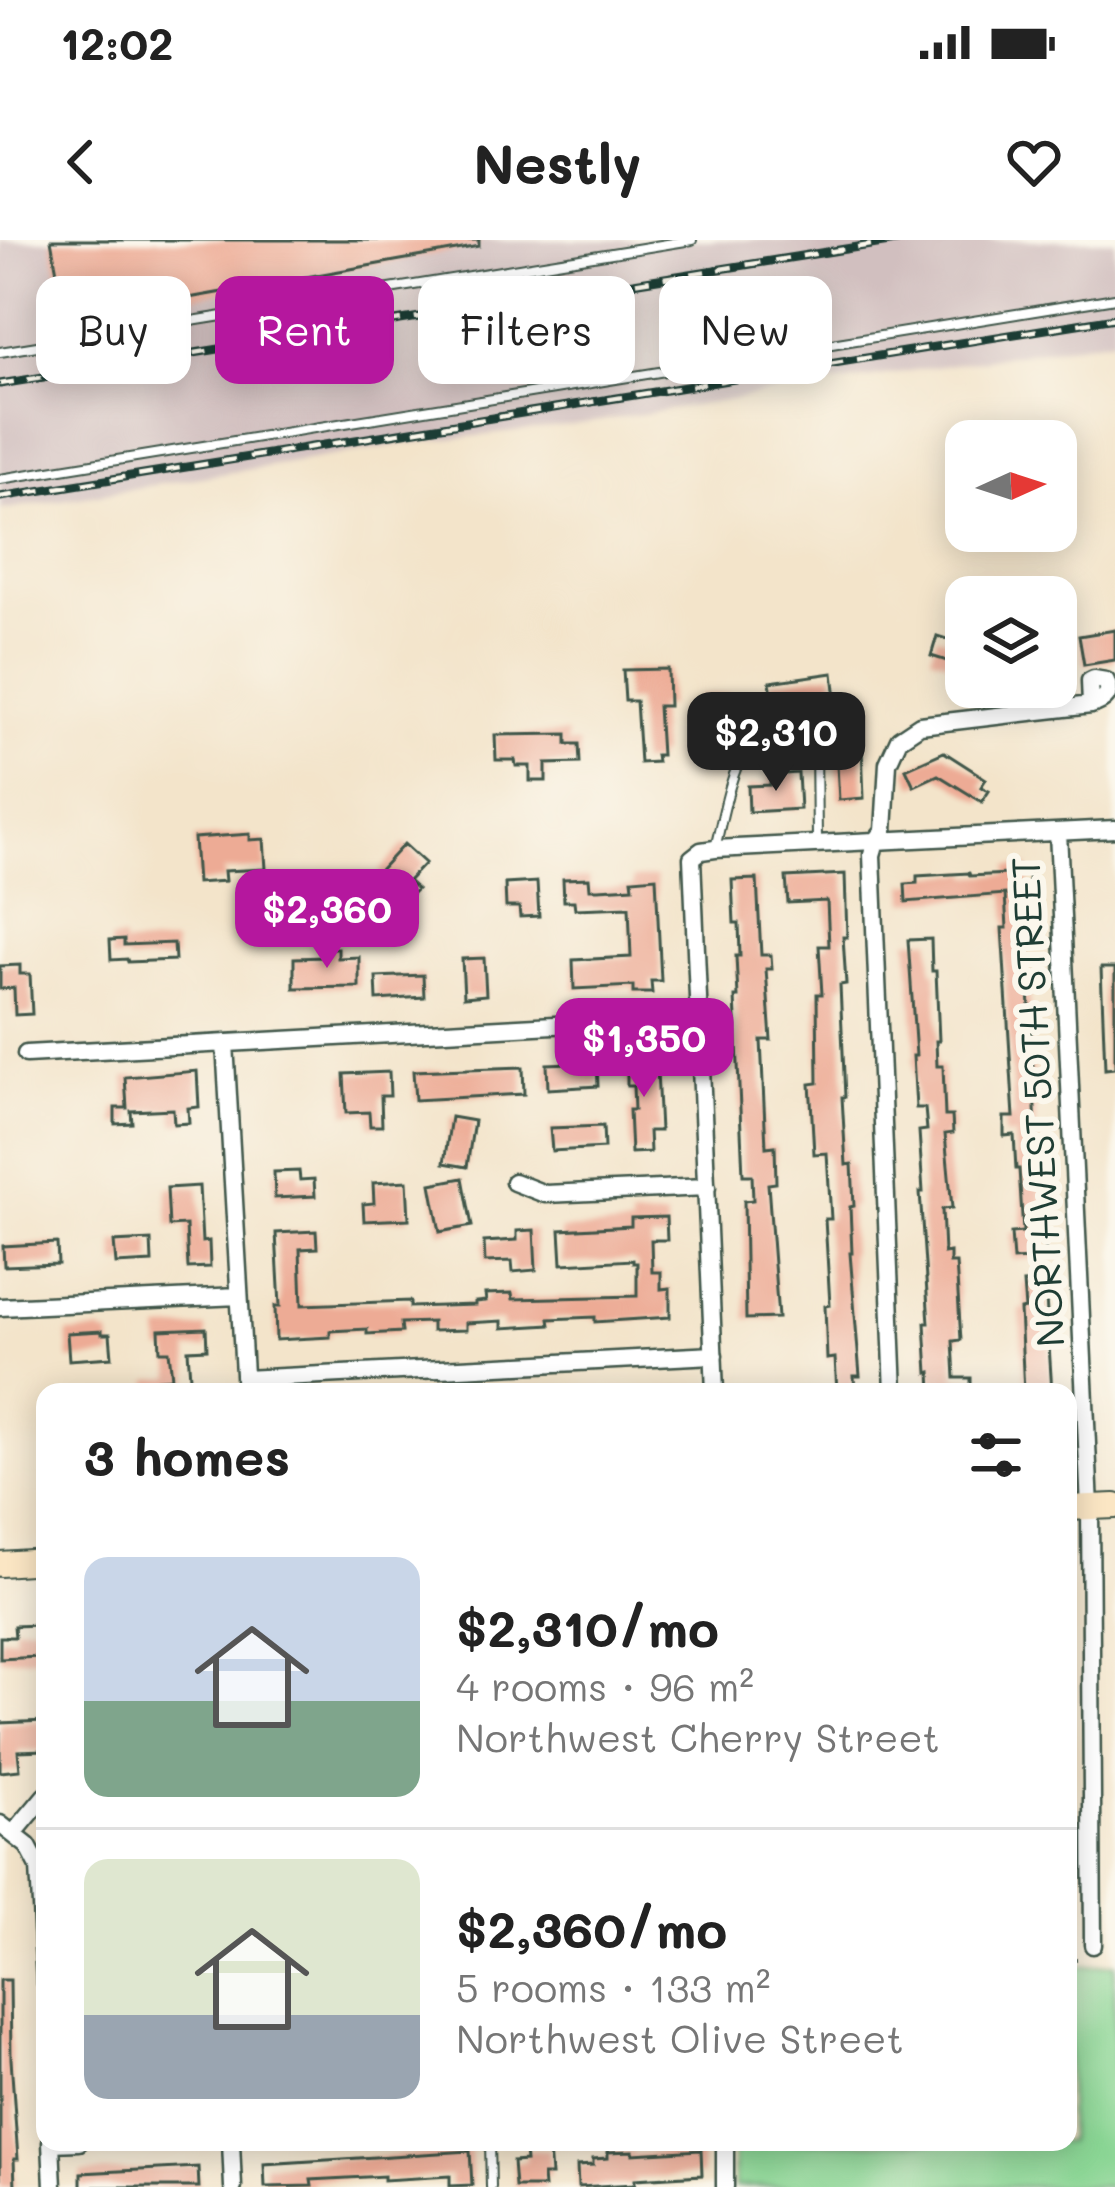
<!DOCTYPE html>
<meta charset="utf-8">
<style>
:root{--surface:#fff;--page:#f6f6f6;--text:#222;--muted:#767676;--line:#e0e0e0;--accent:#b5179e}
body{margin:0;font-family:Mali,sans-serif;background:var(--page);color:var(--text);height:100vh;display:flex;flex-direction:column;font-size:45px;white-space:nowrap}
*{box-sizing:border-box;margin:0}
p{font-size:39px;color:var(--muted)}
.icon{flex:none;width:66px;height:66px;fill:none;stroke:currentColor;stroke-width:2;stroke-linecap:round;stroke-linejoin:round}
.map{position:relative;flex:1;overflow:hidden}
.panel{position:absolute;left:36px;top:1143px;width:1041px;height:768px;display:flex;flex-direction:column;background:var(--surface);border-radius:24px;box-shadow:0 6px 30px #0003}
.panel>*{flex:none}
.top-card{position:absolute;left:36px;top:36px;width:1044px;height:108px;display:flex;gap:24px}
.needle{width:78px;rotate:87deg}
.fabs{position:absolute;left:945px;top:180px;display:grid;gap:24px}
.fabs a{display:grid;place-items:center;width:132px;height:132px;border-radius:24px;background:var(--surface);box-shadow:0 6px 30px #0003;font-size:60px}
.price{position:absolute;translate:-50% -102px;padding:0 27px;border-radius:24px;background:var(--accent);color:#fff;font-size:39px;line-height:78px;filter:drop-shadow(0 3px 6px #0008)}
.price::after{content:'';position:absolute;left:50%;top:72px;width:36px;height:27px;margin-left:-18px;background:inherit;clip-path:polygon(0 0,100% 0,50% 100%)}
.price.active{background:#222;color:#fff}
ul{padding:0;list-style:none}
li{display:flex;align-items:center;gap:36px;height:300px;padding:0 48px}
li+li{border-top:3px solid var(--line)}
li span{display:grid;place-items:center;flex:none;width:336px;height:240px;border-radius:24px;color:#555}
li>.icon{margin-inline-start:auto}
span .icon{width:144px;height:144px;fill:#fffc;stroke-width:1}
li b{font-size:51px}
h2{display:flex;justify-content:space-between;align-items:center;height:144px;padding:0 48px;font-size:51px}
.tag{padding:0 42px;border-radius:24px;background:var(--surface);box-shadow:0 6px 30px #0003;font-size:42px;line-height:108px}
.tag.active{background:var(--accent);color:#fff}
.status{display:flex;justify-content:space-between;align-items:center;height:84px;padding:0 60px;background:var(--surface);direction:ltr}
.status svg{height:33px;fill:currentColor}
header{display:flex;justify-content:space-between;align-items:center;height:156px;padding:0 48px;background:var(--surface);font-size:54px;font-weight:800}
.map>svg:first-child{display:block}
.industrial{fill:#d1bfbf}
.green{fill:#87d492;stroke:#538863;stroke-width:3}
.building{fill:#edab95}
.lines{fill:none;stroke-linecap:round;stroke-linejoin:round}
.lane-casing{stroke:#3f564a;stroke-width:12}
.street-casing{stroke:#3f564a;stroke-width:21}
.secondary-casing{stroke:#3f564a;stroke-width:28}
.path{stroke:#3f564a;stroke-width:3;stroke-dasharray:9 9;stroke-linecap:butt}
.lane{stroke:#fff;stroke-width:8}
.street{stroke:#fff;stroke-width:16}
.secondary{stroke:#fbe6c4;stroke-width:24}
.rail-casing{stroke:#1f3d34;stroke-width:9}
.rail{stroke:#fbf7ec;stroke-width:4.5;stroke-dasharray:14;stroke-linecap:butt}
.labels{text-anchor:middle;stroke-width:12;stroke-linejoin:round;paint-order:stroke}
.street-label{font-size:39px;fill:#1f3d34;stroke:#fbf7ec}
</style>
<div class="status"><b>12:02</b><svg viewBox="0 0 49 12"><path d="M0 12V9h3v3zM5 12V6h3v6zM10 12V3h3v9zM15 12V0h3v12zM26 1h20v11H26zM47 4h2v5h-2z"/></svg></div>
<header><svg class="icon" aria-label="back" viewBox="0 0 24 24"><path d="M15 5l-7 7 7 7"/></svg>Nestly<svg class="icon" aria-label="heart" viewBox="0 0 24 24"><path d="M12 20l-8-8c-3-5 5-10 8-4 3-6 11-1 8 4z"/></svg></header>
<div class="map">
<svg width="1115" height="1947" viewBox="0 0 1115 1947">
<rect width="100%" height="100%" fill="#fbf7ec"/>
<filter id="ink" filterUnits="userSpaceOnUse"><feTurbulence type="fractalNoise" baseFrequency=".00833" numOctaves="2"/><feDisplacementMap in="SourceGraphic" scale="24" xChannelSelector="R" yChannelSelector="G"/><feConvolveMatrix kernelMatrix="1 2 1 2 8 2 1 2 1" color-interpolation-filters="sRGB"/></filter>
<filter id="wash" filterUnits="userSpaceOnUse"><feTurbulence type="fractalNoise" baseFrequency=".004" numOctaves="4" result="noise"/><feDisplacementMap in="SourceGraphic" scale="48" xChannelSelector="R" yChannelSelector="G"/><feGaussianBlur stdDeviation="2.7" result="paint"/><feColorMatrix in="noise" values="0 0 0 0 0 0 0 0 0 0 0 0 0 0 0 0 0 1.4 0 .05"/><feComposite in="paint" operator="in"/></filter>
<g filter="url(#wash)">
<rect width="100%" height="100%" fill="#f3e4ca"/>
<path class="industrial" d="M0,0h1115v98l-547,88 -164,18 -404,66z"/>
<path class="green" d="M1115,1724v223h-381l-1,-45h335v-175z"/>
<g id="blocks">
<path class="building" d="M51,0h428v6l-413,74z
M1115,390v30l-31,5 -5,-29z
M937,396l29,9v22l-35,-11z
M668,429l1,37h-11l3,49h-5l1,7 -17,1 -4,-62h-11l-2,-31z
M833,433l6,51 -21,3 -4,-25 -40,5 -4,-25z
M732,454l3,47 -33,2 -3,-47z
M567,494v10h12l1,19 -34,1v17h-16v-15h-14l-1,-6h-19l-1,-25z
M862,507l2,51 -25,2 -3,-52z
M944,512l42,27 -5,8 8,4 -7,11 -44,-27 -24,11 -8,-17z
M798,533l2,36 -51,3 -1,-26 22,-1v-10z
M250,594v6l14,-1 2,30 -42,2 1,10 -28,2 -3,-45z
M404,604l21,19 -17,18 9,8 -9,9 -29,-27z
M1008,626h20l1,44h-4l11,218 10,130 -33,2 -2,-27 12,-1 -4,-63h-3l-2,-34 -10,1v-19h10l-12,-189h5l-2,-34 -99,8 -1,-18 12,-1v-7l52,-3 1,3 38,-2z
M845,634l2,63h-4l3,47 -6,1 5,112h-3l4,68 6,-1 2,42 -4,1 2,46h-2l10,123h-6l1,16h-18l-2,-34 -8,1 -2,-53 5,-1 -5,-86h6l-4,-66 -13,1 -3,-55 -1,-15 8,-1 -1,-89h5l-3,-48h10l-2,-45 -39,2 -2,-26z
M656,637l5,104h-10l1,12h-19v-7l-59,3 -1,-29 58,-3 -2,-50 -54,2 -1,-8h-10l-1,-22 26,-1 1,11h8l35,-2 -1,-8z
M757,639l4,76h10l1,14h-6l5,71h-10l5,107 9,-1 1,37 -8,1 10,134 -32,1 -2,-118 9,-1 -1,-25h-9l-8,-178h3l-2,-41h4l-1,-33h-5l-2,-43z
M537,642l2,34 -19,1 -1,-10h-13l-1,-23z
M124,699v6l50,-2 1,17 -47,2 -1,-3 -16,1 -1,-20z
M931,699l1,32h4l3,70h-3l1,25h6l2,50h7l1,17 -8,1 7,74 -10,1 2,44 6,-1v11h6l5,77 -8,1 2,37h16v14h-39l-1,-20 -3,1 -3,-50h4l-9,-131h3l-4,-61 8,-1 -2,-22h-9l-3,-52h3l-8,-116z
M325,708h13v10l21,-1v30l-65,1v-30l31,-1z
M484,718l2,37 -22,2 -2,-38z
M20,725v9h10l2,40 -17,1 -1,-27 -14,1v-23z
M1101,728h14v100l-10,1z
M423,735l1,22 -47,3 -1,-23z
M656,810l4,81h-11l1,21 -19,1 -2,-43h5l-1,-24h-6v-15h5l-1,-20z
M597,822l1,24 -50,3 -1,-25z
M523,827l1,27 -109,6 -2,-29z
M197,831l2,36 -11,1 1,15 -15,1 -1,-15 -42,2 1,12 -17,1v-16h12l-2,-31z
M389,832l1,24h-9l1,30h-12l-1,-14 -23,1 -2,-39z
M451,877l23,4 -7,46 -23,-4z
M603,886l1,22 -52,3 -2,-23z
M299,931l1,9 14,-1 1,17 -40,2 -1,-26z
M463,938l9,48 -32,6 -9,-48z
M407,941l2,38 -45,2 -1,-17 11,-1 -1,-20z
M199,946l3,56 7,-1 1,26 -22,1 -2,-43 -17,1 -2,-38z
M666,977l1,23h-16l1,32h9v17l9,-1v29l-75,5v-5l-46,2 1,6 -48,3v-7l-36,2v7l-34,1v-9l-31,1 1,9 -35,2v-5l-37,2v6l-54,3 -1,-34h5l-4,-73 40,-2 1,17 -17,1 2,56 108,-4v6l65,-2v-3l11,-1 -1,-7 27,-1 1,6 124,-3v-33h-4v-3l-71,4 -2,-34 71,-4v-8z
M534,990l2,40 -23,2 -1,-11 -27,1 -1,-20 33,-2v-9z
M151,1000l1,22 -36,2 -2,-22z
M57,1003l1,21 -54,2 -1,-20z
M1045,1042l7,110h-28l-4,-82 5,-1 -2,-26z
M206,1088l1,21 -19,1 3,42h-41l-1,-12 23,-2 -3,-27h-9l-1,-21z
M102,1091v3h8l2,23 -43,3 -2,-27z
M38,1385l1,32 -39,2v-22h15l-1,-11z
M45,1481v29l-27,1 2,19 -20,2v-49z
M0,1740h10l1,79 7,100h-4l1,28h-15z
M549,1909l2,26h-8l1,12h-29l-2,-25 13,-1 -1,-10z
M701,1910l1,25 -67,4v5l-57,3 -1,-21 16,-1v-6l15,-1v-6l25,-1v3z
M470,1911l2,34 -22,1v-10l-66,4v-4l-73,4 1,6 -47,1 -1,-23z
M198,1927l1,20h-118v-14z"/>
</g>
</g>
<g filter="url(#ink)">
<use href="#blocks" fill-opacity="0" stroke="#3f564a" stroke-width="3"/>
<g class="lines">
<defs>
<path id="lane" d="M0,112l692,-112
M0,239l1115,-181
M715,608c12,-45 23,-151 95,-118l6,13 1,98
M490,1902l1,45"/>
<path id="street" d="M1058,592l32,675 3,438
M225,803l20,349
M26,814l673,-37
M514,942l31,12 162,-7
M0,1067l239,-11
M244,1139l470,-24
M715,1152l-23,-534 9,-7 14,-2 400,-20
M894,1152l-22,-537 4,-14 8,-10 4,-68 11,-24 21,-14 171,-20c14,-4 21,-10 15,-24l-12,-2 -4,2 1,24
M0,1584l28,22 11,21 6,117
M14,1593l31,-37
M51,1902l2,45
M231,1902l2,45
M725,1902v45
M51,1903l28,-1"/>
<path id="secondary" d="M1068,1268l47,-2
M0,1324l45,-3"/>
</defs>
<use href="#lane" class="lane-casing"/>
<use href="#street" class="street-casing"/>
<use href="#secondary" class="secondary-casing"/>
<path class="path" d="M1068,1720l16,-1"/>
<use href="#lane" class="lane"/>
<use href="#street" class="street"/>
<use href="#secondary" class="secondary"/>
<defs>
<path id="rail" d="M0,144l902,-144
M0,257l1115,-179"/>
</defs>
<use href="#rail" class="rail-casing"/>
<use href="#rail" class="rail"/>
</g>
</g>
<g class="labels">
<g class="street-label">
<text transform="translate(1038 862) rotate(-93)" y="14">NORTHWEST 50TH STREET</text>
</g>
</g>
</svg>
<div class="fabs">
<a><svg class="needle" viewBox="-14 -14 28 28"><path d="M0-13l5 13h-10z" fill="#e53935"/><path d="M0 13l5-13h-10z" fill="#767676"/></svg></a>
<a><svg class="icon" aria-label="layers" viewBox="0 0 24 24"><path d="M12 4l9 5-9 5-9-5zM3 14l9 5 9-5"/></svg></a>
</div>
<b class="price active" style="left:776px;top:554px">$2,310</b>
<b class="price" style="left:327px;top:731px">$2,360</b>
<b class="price" style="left:644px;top:860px">$1,350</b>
<div class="top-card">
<a class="tag">Buy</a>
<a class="tag active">Rent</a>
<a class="tag">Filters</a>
<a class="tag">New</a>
</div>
<section class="panel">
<h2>3 homes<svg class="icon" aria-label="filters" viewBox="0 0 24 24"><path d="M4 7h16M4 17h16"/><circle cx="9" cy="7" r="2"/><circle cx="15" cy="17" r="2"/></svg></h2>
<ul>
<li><span style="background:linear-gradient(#c9d6e8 60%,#7fa58c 0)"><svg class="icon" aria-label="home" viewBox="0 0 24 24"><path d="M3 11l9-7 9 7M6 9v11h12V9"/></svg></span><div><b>$2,310/mo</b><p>4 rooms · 96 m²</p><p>Northwest Cherry Street</p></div></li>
<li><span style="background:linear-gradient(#dfe7d0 65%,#9aa5b1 0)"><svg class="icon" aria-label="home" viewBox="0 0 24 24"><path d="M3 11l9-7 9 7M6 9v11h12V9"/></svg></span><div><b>$2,360/mo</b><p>5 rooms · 133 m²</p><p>Northwest Olive Street</p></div></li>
</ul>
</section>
</div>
